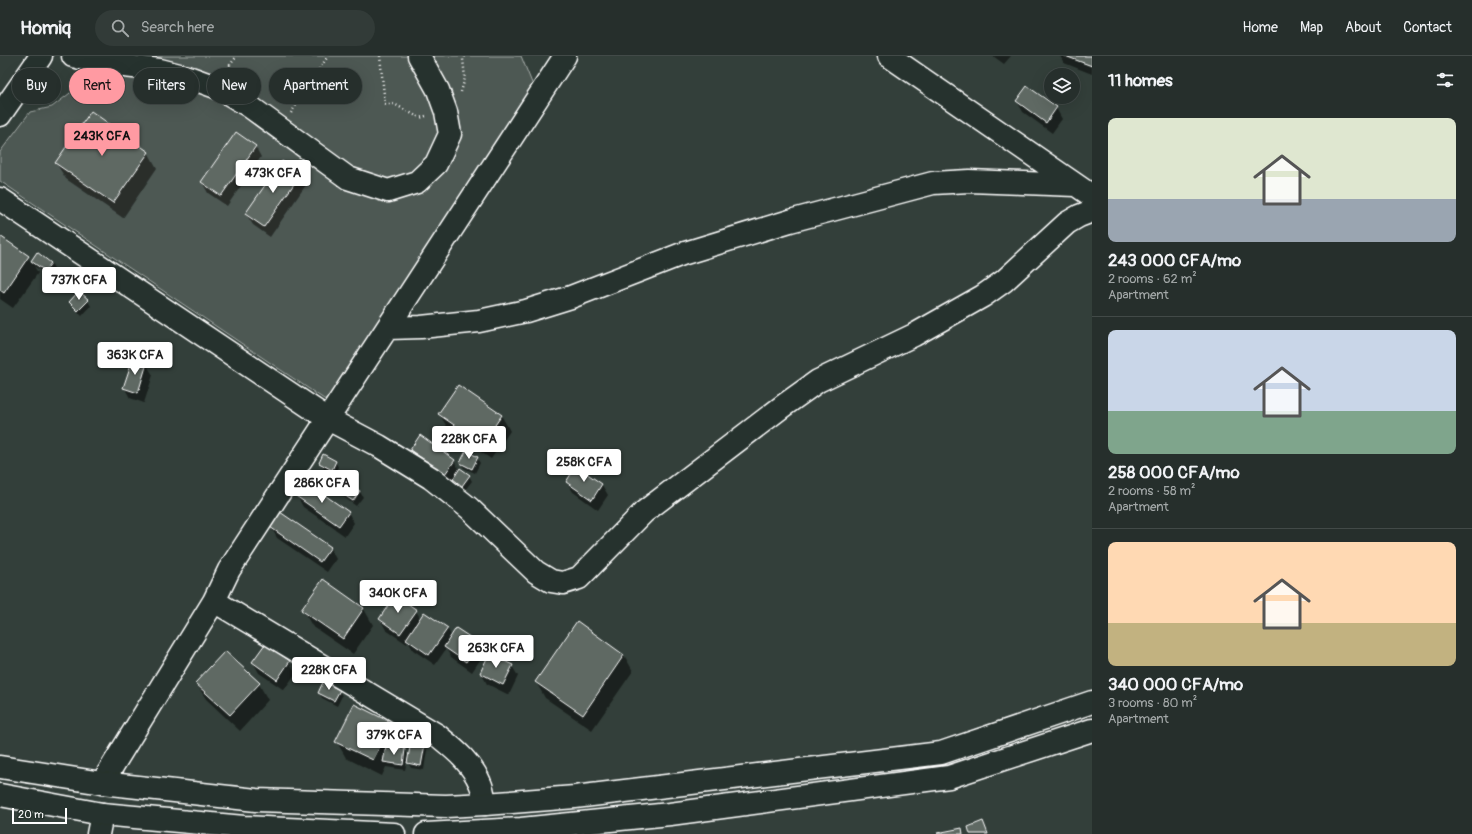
<!DOCTYPE html>
<meta charset="utf-8">
<style>
:root{--surface:#262f2c;--page:#323b38;--text:#f1f3f6;--muted:#a4a9a9;--line:#424a48;--accent:#ff9aa2}
body{margin:0;font-family:Pangolin,sans-serif;background:var(--page);color:var(--text);height:100vh;display:flex;flex-direction:column;font-size:15px;white-space:nowrap}
*{box-sizing:border-box;margin:0}
p{font-size:13px;color:var(--muted)}
.icon{flex:none;width:22px;height:22px;fill:none;stroke:currentColor;stroke-width:2;stroke-linecap:round;stroke-linejoin:round}
.map{position:relative;flex:1;overflow:hidden}
.drawer{display:flex;flex-direction:column;background:var(--surface);width:380px}
.drawer>*{flex:none}
.guide{position:absolute;left:12px;top:12px;width:380px;height:36px;display:flex;gap:8px}
.fabs{position:absolute;left:1044px;top:12px;display:grid;gap:8px}
.fabs a{display:grid;place-items:center;width:36px;height:36px;border-radius:50%;background:var(--surface);box-shadow:0 4px 16px #0002,0 0 0 1px var(--line);font-size:20px}
.scale{position:absolute;left:12px;bottom:10px;width:55px;box-sizing:border-box;padding-left:4px;border:2px solid #fff;border-top:0;font-size:11px;line-height:14px;white-space:nowrap;color:#fff;-webkit-text-stroke:3px #26332d;paint-order:stroke}
.price{position:absolute;translate:-50% -34px;padding:0 9px;border-radius:4px;background:#fff;color:#222;font-size:13px;line-height:26px;filter:drop-shadow(0 1px 2px #0008)}
.price::after{content:'';position:absolute;left:50%;top:24px;width:12px;height:9px;margin-left:-6px;background:inherit;clip-path:polygon(0 0,100% 0,50% 100%)}
.price.current{background:var(--accent);color:#111}
ul{padding:0;list-style:none}
li{display:grid;align-content:center;gap:8px;height:212px;padding:0 16px}
li+li{border-top:1px solid var(--line)}
li span{display:grid;place-items:center;height:124px;border-radius:8px;color:#555}
li>.icon{margin-inline-start:auto}
span .icon{width:72px;height:72px;fill:#fffc;stroke-width:1}
li b{font-size:17px}
h2{display:flex;justify-content:space-between;align-items:center;height:48px;padding:0 16px;font-size:17px}
.tag{padding:0 14px;border-radius:18px;background:var(--surface);box-shadow:0 4px 16px #0002,0 0 0 1px var(--line);font-size:14px;line-height:36px}
.tag.current{background:var(--accent);color:#111}
header{display:flex;align-items:center;gap:24px;box-sizing:border-box;height:56px;padding:0 20px;background:var(--surface);border-bottom:1px solid var(--line)}
header strong{font-size:19px}
nav{display:flex;gap:22px;margin-inline-start:auto;font-size:14px}
.search{width:280px;height:36px;background:var(--page);display:flex;align-items:center;gap:10px;box-sizing:border-box;padding:0 14px;border-radius:22px;color:var(--muted);font-size:15px}
main{display:flex;flex:1;min-height:0}
.map>svg:first-child{display:block}
.green{fill:#4d5853;stroke:#a6aca9}
.shadow{fill:#0007}
.building{fill:#5f6964;stroke:#fff}
.lines{fill:none;stroke-linecap:round;stroke-linejoin:round}
.minor-casing{stroke:#fff;stroke-width:25}
.major-casing{stroke:#fff;stroke-width:25}
.path{stroke:#fff;stroke-width:2.5;stroke-dasharray:1 3;stroke-linecap:butt}
.minor{stroke:#26332d;stroke-width:22}
.major{stroke:#26332d;stroke-width:22}
</style>
<header>
<strong>Homiq</strong>
<div class="search"><svg class="icon" aria-label="search" viewBox="0 0 24 24"><circle cx="10" cy="10" r="6"/><path d="M15 15l6 6"/></svg>Search here</div>
<nav><a>Home</a><a>Map</a><a>About</a><a>Contact</a></nav>
</header>
<main>
<div class="map">
<svg width="1092" height="778" viewBox="0 0 1092 778">
<rect width="100%" height="100%" fill="#333f3a"/>
<filter id="ink" filterUnits="userSpaceOnUse"><feTurbulence type="fractalNoise" baseFrequency=".025" numOctaves="2"/><feDisplacementMap in="SourceGraphic" scale="8" xChannelSelector="R" yChannelSelector="G"/><feConvolveMatrix kernelMatrix="1 2 1 2 8 2 1 2 1" color-interpolation-filters="sRGB"/></filter>
<g filter="url(#ink)">
<path class="green" d="M104,0h417l13,32 -207,313 -327,-220v-29l30,-40 22,-5 22,-17z"/>
<path class="shadow" d="M993,0h18l-7,8z
M1060,0h5l27,11v7l-28,-11z
M1017,45l39,7 6,11 -10,14 -29,-21z
M255,90l6,11 -34,49 -19,-13 -6,-11z
M148,96l9,16 -34,50 -57,-39 -10,-16z
M300,119l6,10 -36,52 -17,-12 -7,-11z
M0,181l28,20 3,5 6,-8 14,9 3,5 -6,8 -14,-10 4,7 -25,35 -13,-9z
M88,245l3,5 -9,10 -9,-9 -3,-5z
M146,308l7,11 -9,28 -14,-5 -6,-11z
M439,358l62,1 9,16 -19,28 -42,-29z
M412,394l42,11 5,8 10,7 3,5 -7,9 -8,-6 -3,-4 -2,4 -34,-23z
M477,402l3,5 -5,10 -11,-5 -3,-5z
M335,405l3,6 -4,8 -11,-7 -3,-5z
M577,411l25,18 6,10 -10,15 -25,-18 -6,-10z
M349,428l11,8 3,5 -7,9 -11,-8 -3,-5z
M297,440l51,16 6,11 -9,13 -42,-29z
M271,471l59,21 6,11 -9,13 -50,-34z
M323,525l41,28 9,16 -20,29 -41,-28 -9,-16z
M416,555l5,8 26,9 5,9 26,7 6,10 -12,18 -21,-15 -5,-8 -11,16 -22,-15 -5,-9 -1,3 -21,-14 -6,-11z
M265,589l24,17 7,11 -12,17 -25,-17 -6,-11z
M225,596l34,32 9,16 -28,31 -34,-32 -10,-16z
M624,599l9,16 -41,59 -47,-32 -9,-16z
M512,610l6,10 -9,19 -22,-11 -6,-11z
M339,635l3,5 -5,10 -15,-8 -3,-5z
M391,667l9,16 -4,9 9,2 4,8 15,-13 3,5 -3,20 -13,-2 -4,-7 -2,9 -19,-3 -4,9 -36,-18 -9,-16z"/>
<path class="building" d="M1065,0h27v10z
M1027,30l30,21 -11,16 -30,-22z
M91,55l58,41 -36,51 -58,-40z
M236,76l20,14 -35,50 -20,-14z
M282,105l19,13 -37,53 -19,-13z
M0,180l29,20 -25,37 -4,-3z
M37,196l14,11 -6,8 -14,-10z
M79,235l10,9 -11,11 -9,-9z
M133,302l14,5 -9,30 -15,-5z
M458,329l44,30 -20,29 -44,-30z
M420,379l35,25 -10,14 -35,-24z
M466,395l12,6 -6,12 -12,-6z
M323,398l13,7 -4,9 -13,-7z
M576,410l26,18 -10,16 -26,-18z
M460,412l10,7 -8,11 -9,-7z
M306,426l43,30 -10,14 -43,-30z
M348,427l12,8 -7,10 -12,-8z
M280,456l51,35 -11,15 -50,-35z
M323,523l41,29 -21,31 -42,-29z
M395,539l22,15 -17,24 -21,-15z
M424,556l24,16 -19,27 -23,-16z
M577,565l47,34 -41,60 -48,-33z
M456,572l23,15 -13,19 -22,-15z
M265,588l25,17 -13,19 -25,-18z
M225,595l35,32 -30,32 -35,-32z
M489,598l24,11 -10,20 -23,-12z
M323,626l17,8 -6,11 -16,-8z
M354,648l38,19 -19,37 -38,-18z
M411,686l14,2 -4,22 -14,-3z
M386,690l19,3 -2,16 -20,-3z
M983,765l5,13h-18l-2,-7z
M962,772l1,6h-25l-1,-1z"/>
<g class="lines">
<defs>
<path id="minor" d="M73,0l25,7 62,7 31,8 30,11 28,17 99,72 40,13 29,-9 19,-18 14,-30 -4,-22 -8,-22 -19,-34
M889,0l203,140
M0,59l41,-59
M0,143l328,220 51,27 52,32 38,30 67,64 15,9 12,2 16,-5 65,-66 139,-106 35,-25 96,-46 69,-39 21,-15 63,-58 12,-7 13,-5
M388,272l33,-1 58,-6 47,-10 45,-14 111,-43 108,-33 143,-38 36,-2 106,4
M214,545l223,134c17,14 34,27 43,48 3,6 4,14 5,21
M102,727l112,-182 15,-31 336,-514
M98,778l4,-20"/>
<path id="major" d="M0,711l102,16 154,17 190,6 39,-2 90,-7 366,-44 151,-51
M0,739l102,19 142,13 150,7
M426,778l95,-5 149,-15 279,-37 143,-47"/>
</defs>
<use href="#minor" class="minor-casing"/>
<use href="#major" class="major-casing"/>
<path class="path" d="M380,0l5,48h9l26,14 6,-2
M233,17l-3,-8 7,-9
M461,36l4,-14 -2,-19 2,-3
M291,57l37,-57"/>
<use href="#minor" class="minor"/>
<use href="#major" class="major"/>
</g>
</g>
</svg>
<div class="fabs">
<a><svg class="icon" aria-label="layers" viewBox="0 0 24 24"><path d="M12 4l9 5-9 5-9-5zM3 14l9 5 9-5"/></svg></a>
</div>
<div class="scale">20 m</div>
<b class="price current" style="left:102px;top:101px">243K CFA</b>
<b class="price" style="left:273px;top:138px">473K CFA</b>
<b class="price" style="left:79px;top:245px">737K CFA</b>
<b class="price" style="left:135px;top:320px">363K CFA</b>
<b class="price" style="left:469px;top:404px">228K CFA</b>
<b class="price" style="left:584px;top:427px">258K CFA</b>
<b class="price" style="left:322px;top:448px">286K CFA</b>
<b class="price" style="left:398px;top:558px">340K CFA</b>
<b class="price" style="left:496px;top:613px">263K CFA</b>
<b class="price" style="left:329px;top:635px">228K CFA</b>
<b class="price" style="left:394px;top:700px">379K CFA</b>
<div class="guide">
<a class="tag">Buy</a>
<a class="tag current">Rent</a>
<a class="tag">Filters</a>
<a class="tag">New</a>
<a class="tag">Apartment</a>
</div>
</div>
<section class="drawer">
<h2>11 homes<svg class="icon" aria-label="filters" viewBox="0 0 24 24"><path d="M4 7h16M4 17h16"/><circle cx="9" cy="7" r="2"/><circle cx="15" cy="17" r="2"/></svg></h2>
<ul>
<li><span style="background:linear-gradient(#dfe7d0 65%,#9aa5b1 0)"><svg class="icon" aria-label="home" viewBox="0 0 24 24"><path d="M3 11l9-7 9 7M6 9v11h12V9"/></svg></span><div><b>243 000 CFA/mo</b><p>2 rooms · 62 m²</p><p>Apartment</p></div></li>
<li><span style="background:linear-gradient(#c9d6e8 65%,#7fa58c 0)"><svg class="icon" aria-label="home" viewBox="0 0 24 24"><path d="M3 11l9-7 9 7M6 9v11h12V9"/></svg></span><div><b>258 000 CFA/mo</b><p>2 rooms · 58 m²</p><p>Apartment</p></div></li>
<li><span style="background:linear-gradient(#ffd9b3 65%,#c2b280 0)"><svg class="icon" aria-label="home" viewBox="0 0 24 24"><path d="M3 11l9-7 9 7M6 9v11h12V9"/></svg></span><div><b>340 000 CFA/mo</b><p>3 rooms · 80 m²</p><p>Apartment</p></div></li>
</ul>
</section>
</main>
